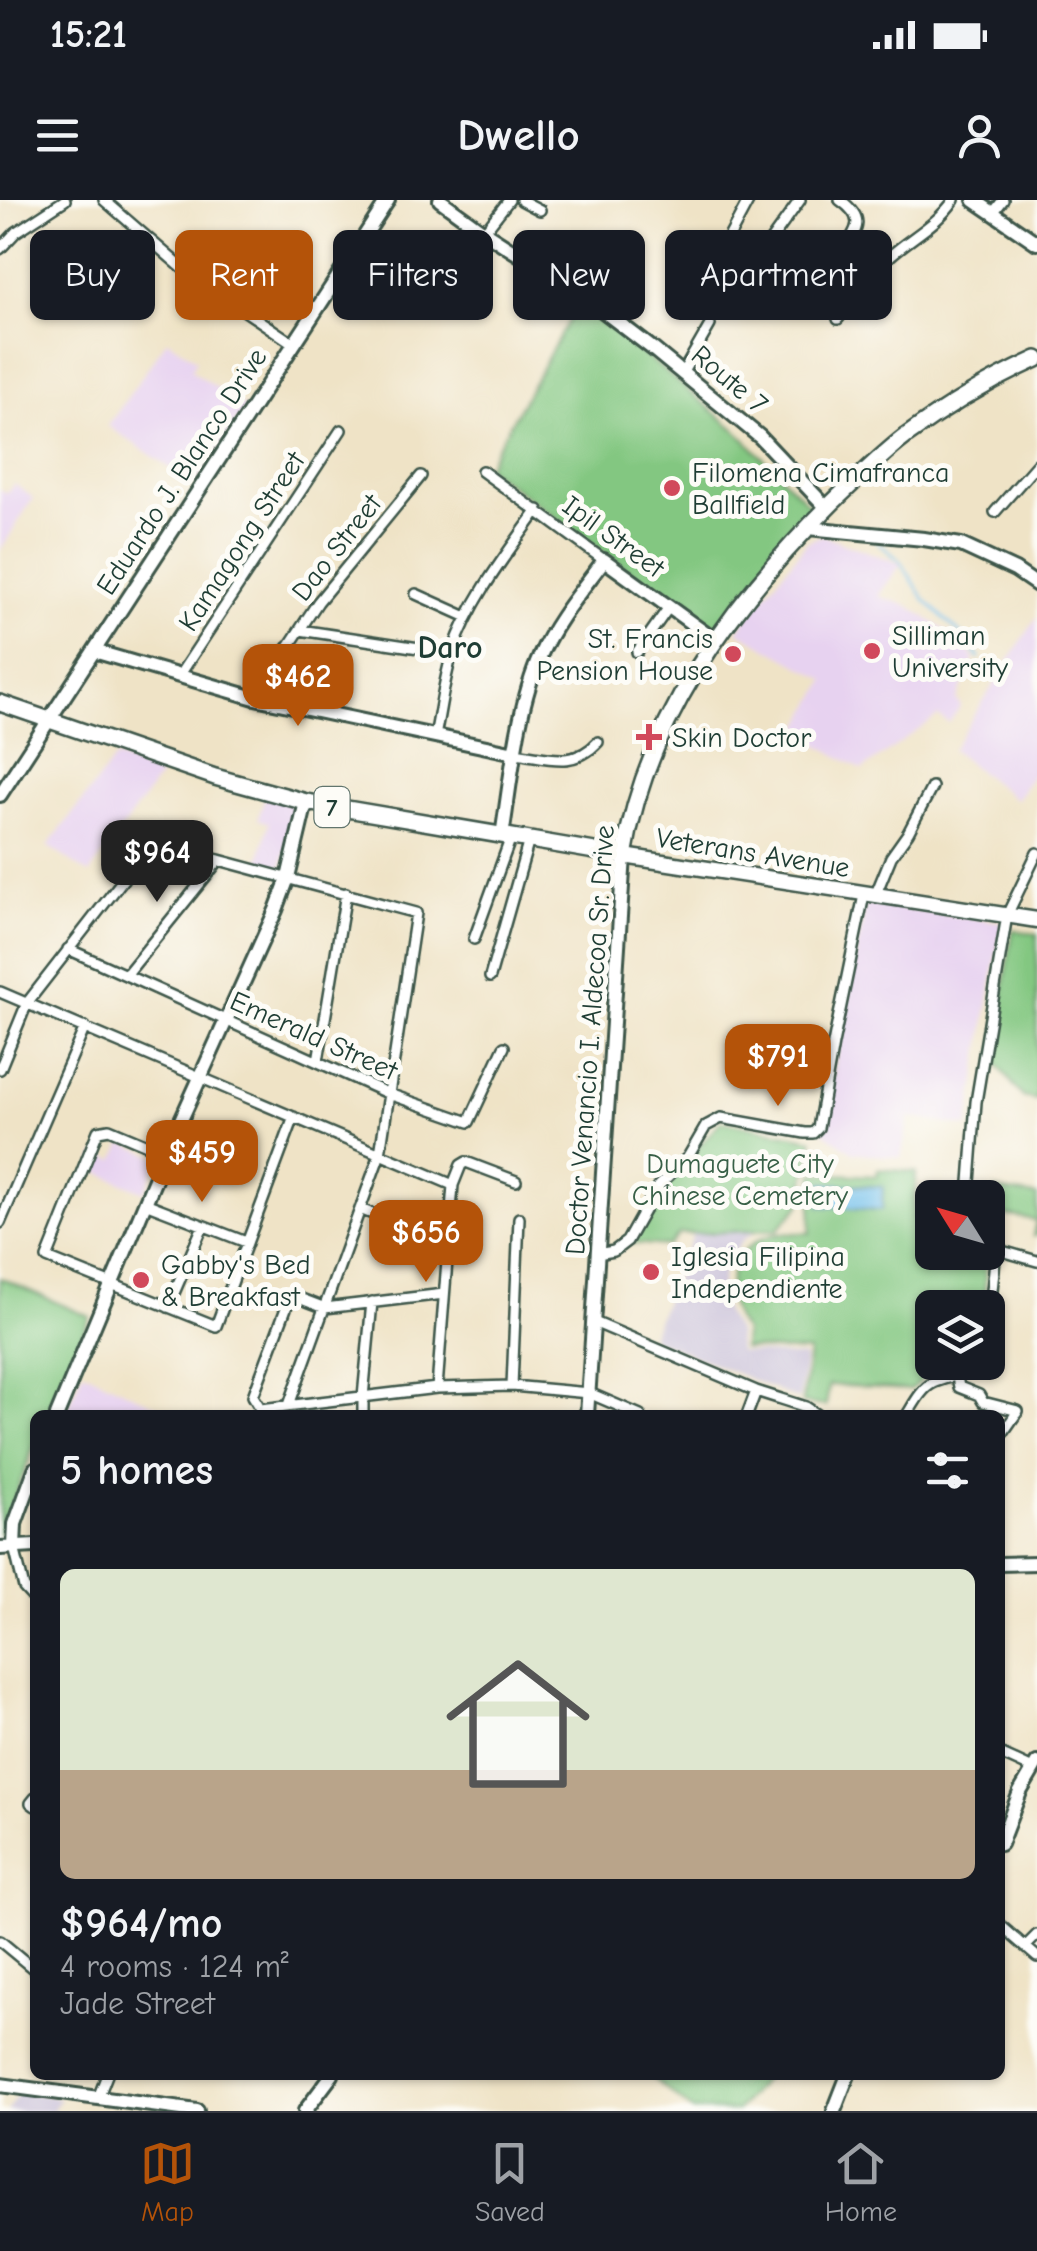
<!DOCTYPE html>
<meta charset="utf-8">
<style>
:root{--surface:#171b24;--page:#242831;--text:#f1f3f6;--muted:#9ea1a6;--line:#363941;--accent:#b45309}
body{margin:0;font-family:"Comic Neue",sans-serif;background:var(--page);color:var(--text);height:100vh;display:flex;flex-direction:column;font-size:38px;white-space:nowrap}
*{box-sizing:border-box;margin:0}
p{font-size:32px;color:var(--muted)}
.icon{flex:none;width:55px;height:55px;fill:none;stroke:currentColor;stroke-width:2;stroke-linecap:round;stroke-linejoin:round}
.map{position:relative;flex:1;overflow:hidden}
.details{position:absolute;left:30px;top:1210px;width:975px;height:670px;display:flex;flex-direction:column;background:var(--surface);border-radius:15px;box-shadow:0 2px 8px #0004}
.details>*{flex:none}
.hud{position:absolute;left:30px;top:30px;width:978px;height:90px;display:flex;gap:20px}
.needle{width:65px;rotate:307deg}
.buttons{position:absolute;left:915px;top:980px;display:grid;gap:20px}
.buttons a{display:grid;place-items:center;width:90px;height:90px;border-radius:15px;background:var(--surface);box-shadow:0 2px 8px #0004;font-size:50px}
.price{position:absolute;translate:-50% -85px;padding:0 22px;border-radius:20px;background:var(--accent);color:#fff;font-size:32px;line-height:65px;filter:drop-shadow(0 2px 5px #0008)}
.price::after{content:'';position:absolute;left:50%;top:60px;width:30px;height:22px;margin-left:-15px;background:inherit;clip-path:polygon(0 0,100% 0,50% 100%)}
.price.active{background:#222;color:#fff}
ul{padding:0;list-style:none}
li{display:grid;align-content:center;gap:20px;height:530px;padding:0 30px}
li+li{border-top:2px solid var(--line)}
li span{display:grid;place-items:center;height:310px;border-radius:15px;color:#555}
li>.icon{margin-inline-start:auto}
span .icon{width:180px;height:180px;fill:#fffc;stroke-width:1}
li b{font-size:42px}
h2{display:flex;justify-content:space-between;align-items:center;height:120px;padding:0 30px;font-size:42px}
.pill{padding:0 35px;border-radius:15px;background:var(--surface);box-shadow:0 2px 8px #0004;font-size:35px;line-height:90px}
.pill.active{background:var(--accent);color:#fff}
.status{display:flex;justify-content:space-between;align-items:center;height:70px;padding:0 50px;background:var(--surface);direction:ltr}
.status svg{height:28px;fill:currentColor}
header{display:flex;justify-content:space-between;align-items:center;height:130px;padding:0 30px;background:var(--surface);font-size:45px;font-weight:700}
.dock{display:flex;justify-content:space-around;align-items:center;height:140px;border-top:2px solid var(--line);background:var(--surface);font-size:28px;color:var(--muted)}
.dock a{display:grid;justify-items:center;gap:5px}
.dock .active{color:var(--accent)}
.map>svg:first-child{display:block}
.built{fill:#e7d2f0}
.industrial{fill:#c8bfd8}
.green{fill:#83c781;stroke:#51825a;stroke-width:2.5}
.water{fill:#72c0ec;stroke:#487e90;stroke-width:2.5}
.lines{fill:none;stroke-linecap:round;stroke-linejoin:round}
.stream{stroke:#72c0ec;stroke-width:2.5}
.street-casing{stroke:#3e564a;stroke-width:14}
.secondary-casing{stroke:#3e564a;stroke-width:18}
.primary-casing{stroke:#3e564a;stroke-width:19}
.highway-casing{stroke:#3e564a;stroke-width:20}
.street{stroke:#fff;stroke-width:9}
.secondary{stroke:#fff;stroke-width:12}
.primary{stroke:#fff;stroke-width:14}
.highway{stroke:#fff;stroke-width:15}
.poi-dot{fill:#d1495b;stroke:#fdfcf7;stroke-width:4}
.labels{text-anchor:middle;stroke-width:10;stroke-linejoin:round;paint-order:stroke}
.shield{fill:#fdfcf7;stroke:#62766e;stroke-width:2.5}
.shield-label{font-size:25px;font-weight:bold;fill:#1f3d34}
.street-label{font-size:28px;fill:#1f3d34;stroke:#fdfcf7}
.poi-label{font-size:28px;fill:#1f3d34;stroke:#fdfcf7;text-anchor:start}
.park-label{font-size:28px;fill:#386047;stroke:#fdfcf7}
.quarter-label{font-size:32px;font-weight:bold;fill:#1f3d34;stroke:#fdfcf7}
</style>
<div class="status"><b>15:21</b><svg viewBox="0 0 49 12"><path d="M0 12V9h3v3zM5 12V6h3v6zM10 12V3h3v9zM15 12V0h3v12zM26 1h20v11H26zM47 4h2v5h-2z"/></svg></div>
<header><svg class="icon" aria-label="menu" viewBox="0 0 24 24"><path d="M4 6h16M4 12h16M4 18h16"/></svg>Dwello<svg class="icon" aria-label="person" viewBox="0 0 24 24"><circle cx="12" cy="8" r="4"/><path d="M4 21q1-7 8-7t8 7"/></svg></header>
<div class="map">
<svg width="1037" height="1911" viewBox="0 0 1037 1911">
<rect width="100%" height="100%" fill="#fdfcf7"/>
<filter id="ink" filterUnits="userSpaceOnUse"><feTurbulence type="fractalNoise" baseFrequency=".01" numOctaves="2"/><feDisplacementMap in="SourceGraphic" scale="20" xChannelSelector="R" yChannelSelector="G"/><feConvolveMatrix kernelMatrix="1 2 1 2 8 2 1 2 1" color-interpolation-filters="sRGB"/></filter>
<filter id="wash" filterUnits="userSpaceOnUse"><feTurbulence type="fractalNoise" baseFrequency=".0048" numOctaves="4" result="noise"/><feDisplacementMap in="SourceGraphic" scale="40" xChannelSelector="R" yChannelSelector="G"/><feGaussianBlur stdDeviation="2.25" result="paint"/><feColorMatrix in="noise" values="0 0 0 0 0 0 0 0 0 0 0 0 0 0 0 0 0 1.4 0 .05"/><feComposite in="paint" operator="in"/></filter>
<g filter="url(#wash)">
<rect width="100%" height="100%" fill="#efe3c6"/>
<path class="built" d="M167,140l30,20 -6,10 55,38 -52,76 -86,-58z
M14,284l19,14 -33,53v-62l7,4z
M822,335l79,29 -23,32 31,10 57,38 8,15 -17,40 4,7 -12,17 -11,-7 -76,54 -65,-38 29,-52 -89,-49 70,-89z
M1037,417v150l-21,33 -64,-50z
M116,557l44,19 -71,98 -41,-28z
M265,596l34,8 -18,64 -22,-6 10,-39 -11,-4z
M866,704l136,18 -34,205 -59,-10 -8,41 -48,-6 -31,-21z
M123,943l37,15 -16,34 -54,-23 7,-16 18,7z
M83,1171l93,44h-111z"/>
<path class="industrial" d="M757,1031l-13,8 -20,28 -4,23 2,15 6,14 9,12 1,20 67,6 -6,43 -149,-63 43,-103z
M20,1891l41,7 -9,13h-45z"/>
<path class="green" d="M578,104l55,41 103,85 79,81 -102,121 -227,-165z
M1013,730l24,4v166l-14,-3 -30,-38z
M721,921l92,18 -12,65 -24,26 -98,4 -11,12 -37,-3 32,-59 18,-17z
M878,969l38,3 -2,47 14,1 4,5v27l25,1 10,11 19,1 -2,42 -52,1v54l43,1 -26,14 -22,-2 -17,15 -81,-5 -3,21 -24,-3 7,-51 -66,-4 1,-17c-25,-28 -18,-78 19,-93 15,-6 31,-5 47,-5l4,-60 63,3z
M996,990l41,6v40h-4l3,-16 -44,-7z
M0,1078l90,39 -44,98h-11v29l-35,91z
M649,1875h119l-31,36h-44z"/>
<path class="water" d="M821,983l62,4 -1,23 -62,-4z"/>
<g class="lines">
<path class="stream" d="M876,340l24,21 25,39 42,40 12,18"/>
</g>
</g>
<g filter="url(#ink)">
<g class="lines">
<defs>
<path id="street" d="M104,0l83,72 107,72
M521,0l19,10
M993,13l10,-13
M484,32l25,-32
M363,40l53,34
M769,43l33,23
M0,49l16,-17 49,-32
M838,57c16,-24 32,-36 2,-57
M712,69l37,-69
M741,82l59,-82
M838,119c16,-22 31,-44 51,-62 22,-20 47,-31 65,-57
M683,172l27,-47
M482,271l122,89
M995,312l42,-48
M416,394l51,23
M300,430l152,23
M637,452l32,-45
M179,476l162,-246
M255,498l63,-96 103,-126
M435,536c6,-28 9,-58 18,-85 18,-52 53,-96 85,-141
M515,553c33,4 58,16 83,-11
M875,696l16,-39 17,-24 24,-46
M474,739l37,-102
M68,749l321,145 80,28 35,-75
M126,775l93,-115
M490,777l39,-137
M0,792l453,193
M318,861l28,-168
M0,869l27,-66 123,-158 69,15 197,53 -36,241 -91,251
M166,953l-57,-24 -11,2 -51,127 169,68 78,-209
M977,998l-7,-16 6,-80 31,-187 30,-62
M145,1003l101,39
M360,1009l88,35
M988,1019l14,32 35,10
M0,1023l85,-196
M597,1054l17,-3 13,-10 31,-55 30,-29 18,-31 15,-8 84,15h8l5,-5 15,-84 31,-149
M168,1107l35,-81
M594,1122l162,69 50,16 12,8
M988,1131l7,-71 7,-9
M957,1177l2,10 20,8 4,7 35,9 -18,26
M512,1186l7,-168
M437,1188l16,-203 8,-20 5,-3 50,19
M261,1209l176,-21 75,-2 77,7 51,22
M261,1209l-8,-13 38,-101 34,13 119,-14
M363,1215v-18l9,-95
M747,1215l9,-24
M907,1215c7,-11 14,-26 26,-32 16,-8 33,-5 45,-21
M14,1347l10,41 11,12
M1000,1554l33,15
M35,1598l-4,5 4,3
M1000,1725l37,32
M0,1741l35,29
M1026,1746l11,-11
M98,1898l9,-23"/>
<path id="secondary" d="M440,0l44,32 101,65 68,52 107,88 67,71
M974,0l63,43
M808,328l116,11 37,6 54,25 22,15
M94,451l161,47 260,55
M0,595l388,-595
M502,636c9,-56 15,-129 38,-180 15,-35 42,-66 64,-96l112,81
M57,1215l109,-262 110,-243 12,-32 18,-76
M587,1215l37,-559
M14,1347l1,-23 20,-55
M0,1348l35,-2
M1000,1364l37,-1
M1000,1644l20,-52 17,-29
M0,1885l197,26
M305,1911l27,-36
M834,1911l14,-36"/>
<path id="primary" d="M624,656l413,64"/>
<path id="highway" d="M0,503l215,74 91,25 318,54c22,-138 112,-258 209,-354 24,-23 47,-46 73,-66 41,-30 85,-56 131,-77"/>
</defs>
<use href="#street" class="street-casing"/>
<use href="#secondary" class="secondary-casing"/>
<use href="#primary" class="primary-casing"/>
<use href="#highway" class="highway-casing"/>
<use href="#street" class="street"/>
<use href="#secondary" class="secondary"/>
<use href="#primary" class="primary"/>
<use href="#highway" class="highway"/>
</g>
</g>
<g class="poi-dot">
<circle cx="672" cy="288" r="10"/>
<circle cx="872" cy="451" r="10"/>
<circle cx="733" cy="454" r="10"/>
<path d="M644 522h10v10h10v10h-10v10h-10v-10h-10v-10h10z"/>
<circle cx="651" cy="1072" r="10"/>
<circle cx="141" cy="1080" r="10"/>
</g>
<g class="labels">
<rect class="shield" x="314.5" y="587" width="35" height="40" rx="8"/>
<g class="shield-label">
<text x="332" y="616">7</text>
</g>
<g class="street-label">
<text transform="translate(730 179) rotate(40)" y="10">Route 7</text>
<text transform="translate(181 271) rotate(-57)" y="10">Eduardo J. Blanco Drive</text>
<text transform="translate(614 336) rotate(36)" y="10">Ipil Street</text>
<text transform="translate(241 341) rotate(-57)" y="10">Kamagong Street</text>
<text transform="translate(336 347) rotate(-52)" y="10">Dao Street</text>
<text transform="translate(753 652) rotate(9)" y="10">Veterans Avenue</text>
<text transform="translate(314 835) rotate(24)" y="10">Emerald Street</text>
<text transform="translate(589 840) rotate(-86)" y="10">Doctor Venancio I. Aldecoa Sr. Drive</text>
</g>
<g class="poi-label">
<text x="692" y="282">Filomena Cimafranca<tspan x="692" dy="32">Ballfield</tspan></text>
<text x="892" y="445">Silliman<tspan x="892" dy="32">University</tspan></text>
<text x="713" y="448" text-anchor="end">St. Francis<tspan x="713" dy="32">Pension House</tspan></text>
<text x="672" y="547">Skin Doctor</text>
<text x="671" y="1066">Iglesia Filipina<tspan x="671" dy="32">Independiente</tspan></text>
<text x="161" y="1074">Gabby's Bed<tspan x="161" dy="32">&amp; Breakfast</tspan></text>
</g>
<g class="park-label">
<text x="740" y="973">Dumaguete City<tspan x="740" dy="32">Chinese Cemetery</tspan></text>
</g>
<g class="quarter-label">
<text x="450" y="458">Daro</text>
</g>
</g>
</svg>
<div class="buttons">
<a><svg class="needle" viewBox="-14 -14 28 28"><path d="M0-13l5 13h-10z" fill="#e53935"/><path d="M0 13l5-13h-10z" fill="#9ea1a6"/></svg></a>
<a><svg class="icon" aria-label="layers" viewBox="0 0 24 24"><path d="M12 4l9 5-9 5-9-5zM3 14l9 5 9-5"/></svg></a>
</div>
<b class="price" style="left:298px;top:529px">$462</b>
<b class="price active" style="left:157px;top:705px">$964</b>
<b class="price" style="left:778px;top:909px">$791</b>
<b class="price" style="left:202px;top:1005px">$459</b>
<b class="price" style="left:426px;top:1085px">$656</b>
<div class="hud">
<a class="pill">Buy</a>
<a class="pill active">Rent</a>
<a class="pill">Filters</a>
<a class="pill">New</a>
<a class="pill">Apartment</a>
</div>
<section class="details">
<h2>5 homes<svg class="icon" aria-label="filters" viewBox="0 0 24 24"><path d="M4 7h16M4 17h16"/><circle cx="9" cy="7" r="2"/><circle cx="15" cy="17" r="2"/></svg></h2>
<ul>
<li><span style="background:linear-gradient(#dfe7d0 65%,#b9a48a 0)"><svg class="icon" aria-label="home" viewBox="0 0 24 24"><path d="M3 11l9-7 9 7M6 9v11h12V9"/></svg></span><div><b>$964/mo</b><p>4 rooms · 124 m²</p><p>Jade Street</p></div></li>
</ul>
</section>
</div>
<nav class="dock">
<a class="active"><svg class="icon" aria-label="map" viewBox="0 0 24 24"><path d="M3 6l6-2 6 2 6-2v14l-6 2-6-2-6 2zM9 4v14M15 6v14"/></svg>Map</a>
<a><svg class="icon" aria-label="saved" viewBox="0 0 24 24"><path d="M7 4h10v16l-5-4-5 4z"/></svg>Saved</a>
<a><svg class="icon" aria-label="home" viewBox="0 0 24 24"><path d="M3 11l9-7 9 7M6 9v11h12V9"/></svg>Home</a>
</nav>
